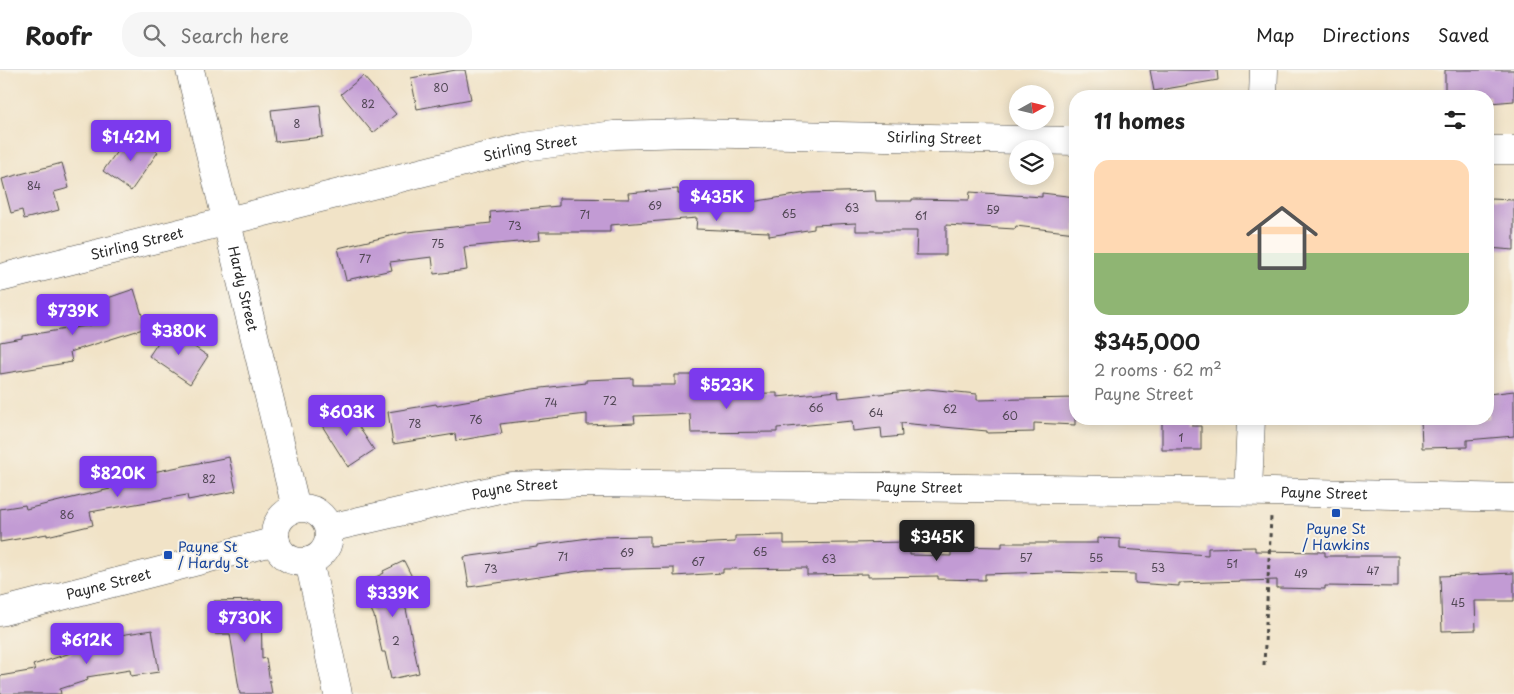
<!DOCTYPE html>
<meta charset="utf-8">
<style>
:root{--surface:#fff;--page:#f6f6f6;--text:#222;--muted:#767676;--line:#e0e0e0;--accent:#7c3aed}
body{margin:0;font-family:"Playpen Sans",sans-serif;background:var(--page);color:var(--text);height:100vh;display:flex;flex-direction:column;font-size:19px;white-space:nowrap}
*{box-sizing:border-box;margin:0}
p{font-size:16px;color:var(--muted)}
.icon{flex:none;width:28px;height:28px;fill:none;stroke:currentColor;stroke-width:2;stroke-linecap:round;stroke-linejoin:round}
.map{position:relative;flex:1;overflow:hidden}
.side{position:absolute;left:1069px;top:20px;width:425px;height:335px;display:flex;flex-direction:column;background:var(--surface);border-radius:20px;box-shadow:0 2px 12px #0003}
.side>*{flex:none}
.needle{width:32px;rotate:82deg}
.controls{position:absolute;left:1009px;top:15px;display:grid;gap:10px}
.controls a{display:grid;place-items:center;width:45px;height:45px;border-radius:50%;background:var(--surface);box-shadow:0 2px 12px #0003;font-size:25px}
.price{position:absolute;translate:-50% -42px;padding:0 11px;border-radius:5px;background:var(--accent);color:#fff;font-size:16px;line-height:32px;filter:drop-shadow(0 1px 2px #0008)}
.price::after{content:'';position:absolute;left:50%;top:30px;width:15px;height:11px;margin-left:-8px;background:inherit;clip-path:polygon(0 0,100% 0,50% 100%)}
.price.current{background:#222;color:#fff}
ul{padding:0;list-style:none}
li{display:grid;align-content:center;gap:10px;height:265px;padding:0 25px}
li span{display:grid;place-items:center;height:155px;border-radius:15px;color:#555}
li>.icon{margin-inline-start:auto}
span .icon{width:90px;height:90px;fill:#fffc;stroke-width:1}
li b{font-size:21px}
h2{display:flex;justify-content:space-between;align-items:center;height:60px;padding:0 25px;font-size:21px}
header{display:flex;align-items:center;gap:30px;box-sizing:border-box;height:70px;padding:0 25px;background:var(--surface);border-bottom:1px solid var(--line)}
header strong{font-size:24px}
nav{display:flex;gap:28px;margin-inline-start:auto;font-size:18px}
.search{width:350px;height:45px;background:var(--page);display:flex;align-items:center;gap:12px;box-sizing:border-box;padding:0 18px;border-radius:20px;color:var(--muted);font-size:19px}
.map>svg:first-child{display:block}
.building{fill:#c29bd4}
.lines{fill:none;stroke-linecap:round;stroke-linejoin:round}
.minor-casing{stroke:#494742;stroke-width:29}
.path{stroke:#494742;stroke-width:3;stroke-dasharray:4 4;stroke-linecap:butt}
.minor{stroke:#fff;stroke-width:28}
.transit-dot{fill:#1a4fb4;stroke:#f7f3e8;stroke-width:2}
.labels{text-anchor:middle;stroke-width:4;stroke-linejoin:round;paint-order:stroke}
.number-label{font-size:11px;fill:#514755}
.street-label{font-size:14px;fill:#2b2b2b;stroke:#f7f3e8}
.transit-label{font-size:14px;fill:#164399;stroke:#f7f3e8}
</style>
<header>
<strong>Roofr</strong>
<div class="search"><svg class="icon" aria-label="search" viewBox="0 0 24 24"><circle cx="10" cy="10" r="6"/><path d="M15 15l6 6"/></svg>Search here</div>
<nav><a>Map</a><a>Directions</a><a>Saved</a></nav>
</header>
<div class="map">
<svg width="1514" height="624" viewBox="0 0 1514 624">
<rect width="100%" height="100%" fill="#f7f3e8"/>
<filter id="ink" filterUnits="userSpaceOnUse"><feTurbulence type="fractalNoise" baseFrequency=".02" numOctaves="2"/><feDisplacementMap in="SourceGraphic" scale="10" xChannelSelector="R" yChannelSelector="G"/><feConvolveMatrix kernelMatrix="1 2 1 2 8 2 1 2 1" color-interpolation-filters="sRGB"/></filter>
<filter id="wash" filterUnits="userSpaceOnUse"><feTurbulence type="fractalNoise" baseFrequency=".0096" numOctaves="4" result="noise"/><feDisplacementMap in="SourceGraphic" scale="20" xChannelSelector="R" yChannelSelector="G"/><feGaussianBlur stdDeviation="1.12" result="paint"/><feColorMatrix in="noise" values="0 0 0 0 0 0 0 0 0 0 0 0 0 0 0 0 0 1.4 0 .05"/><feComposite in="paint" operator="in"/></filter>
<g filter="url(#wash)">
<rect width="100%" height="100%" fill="#f1e3c7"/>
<g id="blocks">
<path class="building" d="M456,0h9l6,29 -54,10 -6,-31z
M1150,0h67l1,10 -64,11z
M1445,0h69v31l-24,2 -1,-7h-44z
M363,6l33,38 -23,19 -32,-39z
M320,35l3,32 -48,5 -4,-32z
M130,63l28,19 -27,39 -28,-20z
M62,93l7,25 -15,4 5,18 -35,9 -2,-9 -11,3 -9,-34z
M678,119v5l67,2v7l63,-10 67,-2 1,10h36v-2l57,1 1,-8 72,5v-4l33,4v36l-59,-7 -1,3 -69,-4v30h-30l1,-24h-61v-8l-42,2v4l-45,7v-4l-73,-3 1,-11 -87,7v7h-71l1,8 -76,7 3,23 -33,4 -2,-17 -42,5 2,8 -46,10 -8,-32 69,-16 84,-9 -1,-11 69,-6v-8l70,1 -1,-6z
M1491,129l23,1v50l-26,-2z
M134,219l12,39 -76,24 2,10 -72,12v-32l22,-4v-2l69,-11 -3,-9 14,-5 -3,-10z
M167,259l41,27 -18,28 -41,-28z
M675,305h32l1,19 69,-1v4l61,-6 1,7 89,-9 49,5v6l98,-2v27l-41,-2v9l-47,1v-2l-86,-8 1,13 -20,2 -1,-10 -28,3 -1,-10 -75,7v4l-86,1 -1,-19 -56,2 1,7 -48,2v-11l-87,10 2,9 -46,8 -1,-7 -62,10 -5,-32 48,-8 1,2 96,-17 53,-6v-3l47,-2v7h42z
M1514,321v45l-47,4v7l-45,1 -1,-29h67v-25z
M346,337l28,43 -26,17 -27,-43z
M1162,349h30v7h9v24h-39z
M229,387l7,34 -48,9 -1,-5 -97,17 3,13 -46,11v-2l-47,8v-33l25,-4 1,4 84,-20 -2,-12 45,-8v3z
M784,465v9l126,-2v13l41,1v-10l51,1v-4h96v-5l22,1v10l88,6v-7l47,-1v4l70,1v4h73v31l-73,-1v3l-48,-1v-8l-98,3v3l-44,-3v-9l-85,-2 -65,2v6l-47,-1v-3l-70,1v-3l-61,1v-7l-84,1v4l-49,3v-8l-87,2 -118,17 -5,-30 73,-10v-2l59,-8 54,-1v10l85,-4v-6z
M404,491l13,26 -14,7 16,79 -28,6 -6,-27h-3l-8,-36 -14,-31 24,-12 -1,-2z
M1514,503v28h-39l1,29 -34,1 -2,-55z
M261,530l1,59 4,-1 6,36h-32l-10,-60h-15l-1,-33z
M152,560l7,42 -28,4 -1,-6 -43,7 1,3 -28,9 1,5h-61v-18l35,-6 -2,-5 69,-22 -1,-5z"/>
</g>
</g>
<g filter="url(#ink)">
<use href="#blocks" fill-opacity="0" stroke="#494742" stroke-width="1"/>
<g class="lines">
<defs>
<g id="minor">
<path id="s1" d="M190,0l106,438"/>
<path d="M1263,26l1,-26"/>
<path d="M1488,80h26"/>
<path id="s2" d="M0,208l524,-131 90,-12 77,-2 384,8"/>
<path d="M1248,421l3,-72"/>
<circle cx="302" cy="465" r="27"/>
<path id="s3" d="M329,458l183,-42 73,-3 687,9 242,6"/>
<path d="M309,491l29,133"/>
<path id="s4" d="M0,542l276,-71"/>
</g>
</defs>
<use href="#minor" class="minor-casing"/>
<path class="path" d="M1264,595l7,-148"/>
<use href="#minor" class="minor"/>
</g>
</g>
<g class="transit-dot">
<rect x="1331" y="438" width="10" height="10" rx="2.5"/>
<rect x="163" y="480" width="10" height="10" rx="2.5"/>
</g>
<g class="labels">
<g class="number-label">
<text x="441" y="22">80</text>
<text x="368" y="38">82</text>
<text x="297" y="58">8</text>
<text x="34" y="120">84</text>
<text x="655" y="140">69</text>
<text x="852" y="142">63</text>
<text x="993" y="144">59</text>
<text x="789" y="148">65</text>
<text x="585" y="149">71</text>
<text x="921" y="150">61</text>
<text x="515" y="160">73</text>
<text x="438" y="178">75</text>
<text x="365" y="193">77</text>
<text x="610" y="335">72</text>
<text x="551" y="337">74</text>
<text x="816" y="342">66</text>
<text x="950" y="343">62</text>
<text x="876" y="347">64</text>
<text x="1010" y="350">60</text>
<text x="476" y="354">76</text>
<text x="415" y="358">78</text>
<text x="1181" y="372">1</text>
<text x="209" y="413">82</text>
<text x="67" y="449">86</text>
<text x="760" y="486">65</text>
<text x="627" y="487">69</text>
<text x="563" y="491">71</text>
<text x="1026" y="492">57</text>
<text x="1096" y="492">55</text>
<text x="829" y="493">63</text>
<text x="698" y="496">67</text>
<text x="1232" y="498">51</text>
<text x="1158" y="502">53</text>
<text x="491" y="503">73</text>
<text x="1373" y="505">47</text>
<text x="1301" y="508">49</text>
<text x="1458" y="537">45</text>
<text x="396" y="575">2</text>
</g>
<g class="street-label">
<text dy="5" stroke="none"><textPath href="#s2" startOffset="951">Stirling Street</textPath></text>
<text dy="5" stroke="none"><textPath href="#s2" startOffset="546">Stirling Street</textPath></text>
<text dy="5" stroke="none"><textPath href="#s2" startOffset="141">Stirling Street</textPath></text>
<text dy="5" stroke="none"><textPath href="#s1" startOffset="225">Hardy Street</textPath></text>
<text dy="5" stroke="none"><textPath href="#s3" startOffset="595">Payne Street</textPath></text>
<text dy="5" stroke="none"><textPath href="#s3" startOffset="190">Payne Street</textPath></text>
<text dy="5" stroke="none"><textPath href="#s3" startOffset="1000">Payne Street</textPath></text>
<text dy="5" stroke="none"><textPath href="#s4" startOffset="112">Payne Street</textPath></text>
</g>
<g class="transit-label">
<text x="1336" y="464">Payne St<tspan x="1336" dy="16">/ Hawkins</tspan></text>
<text x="178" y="482" text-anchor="start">Payne St<tspan x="178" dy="16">/ Hardy St</tspan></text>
</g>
</g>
</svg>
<div class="controls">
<a><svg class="needle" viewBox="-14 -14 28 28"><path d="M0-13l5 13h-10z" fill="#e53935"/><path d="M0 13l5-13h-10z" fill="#767676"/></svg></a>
<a><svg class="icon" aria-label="layers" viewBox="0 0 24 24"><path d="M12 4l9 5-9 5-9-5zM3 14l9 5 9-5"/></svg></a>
</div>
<b class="price" style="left:131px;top:92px">$1.42M</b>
<b class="price" style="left:717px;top:152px">$435K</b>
<b class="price" style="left:73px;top:266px">$739K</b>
<b class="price" style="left:179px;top:286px">$380K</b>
<b class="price" style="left:727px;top:340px">$523K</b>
<b class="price" style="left:347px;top:367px">$603K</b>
<b class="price" style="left:118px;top:428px">$820K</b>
<b class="price current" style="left:937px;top:492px">$345K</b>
<b class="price" style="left:393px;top:548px">$339K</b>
<b class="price" style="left:245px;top:573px">$730K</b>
<b class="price" style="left:87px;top:595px">$612K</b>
<section class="side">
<h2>11 homes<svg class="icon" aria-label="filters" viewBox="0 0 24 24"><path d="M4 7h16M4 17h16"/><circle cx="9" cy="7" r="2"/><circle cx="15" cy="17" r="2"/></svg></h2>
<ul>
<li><span style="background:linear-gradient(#ffd9b3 60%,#8fb573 0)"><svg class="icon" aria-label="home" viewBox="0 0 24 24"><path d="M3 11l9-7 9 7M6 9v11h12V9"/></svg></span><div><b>$345,000</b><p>2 rooms · 62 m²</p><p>Payne Street</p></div></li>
</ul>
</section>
</div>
